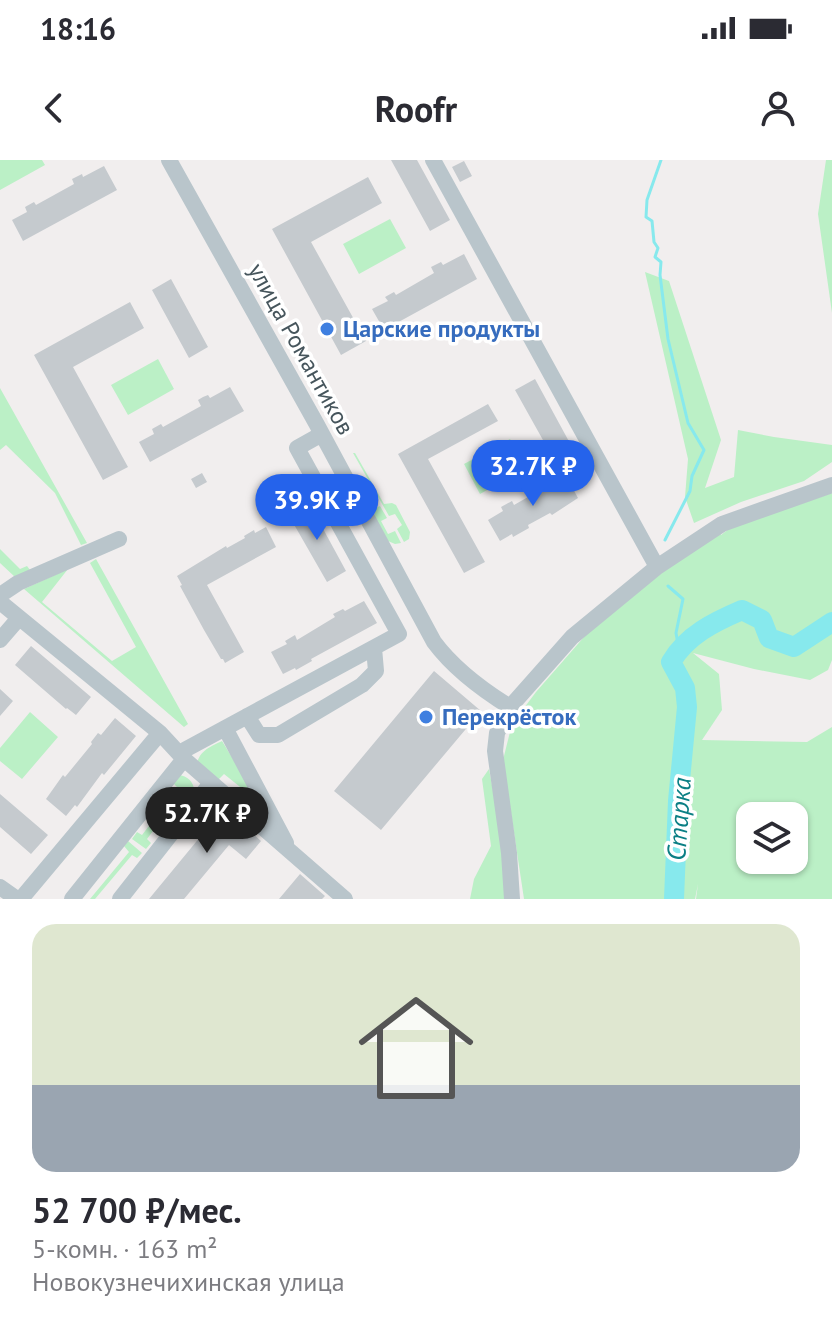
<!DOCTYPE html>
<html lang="ru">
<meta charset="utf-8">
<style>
:root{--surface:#fff;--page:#f7f7f7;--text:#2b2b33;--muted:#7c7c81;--accent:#2563eb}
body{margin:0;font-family:"PT Sans",sans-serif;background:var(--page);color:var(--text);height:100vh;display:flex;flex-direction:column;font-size:30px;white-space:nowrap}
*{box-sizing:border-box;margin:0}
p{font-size:26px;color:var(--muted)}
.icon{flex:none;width:44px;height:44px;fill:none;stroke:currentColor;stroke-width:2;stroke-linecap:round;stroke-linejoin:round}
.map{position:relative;height:739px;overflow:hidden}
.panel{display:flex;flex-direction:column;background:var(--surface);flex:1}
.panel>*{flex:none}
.tools{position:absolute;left:736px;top:642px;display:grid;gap:16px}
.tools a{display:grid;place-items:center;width:72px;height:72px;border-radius:16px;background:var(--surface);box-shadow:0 2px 6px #0004;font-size:40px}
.price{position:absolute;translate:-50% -68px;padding:0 18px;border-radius:28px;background:var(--accent);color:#fff;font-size:26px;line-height:52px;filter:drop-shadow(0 2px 4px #0008)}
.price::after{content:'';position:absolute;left:50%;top:48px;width:24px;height:18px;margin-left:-12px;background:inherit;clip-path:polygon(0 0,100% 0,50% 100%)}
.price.active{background:#222;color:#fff}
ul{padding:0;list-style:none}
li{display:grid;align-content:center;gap:16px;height:424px;padding:0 32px}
li span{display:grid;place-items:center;height:248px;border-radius:24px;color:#555}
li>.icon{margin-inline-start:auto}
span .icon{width:144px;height:144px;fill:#fffc;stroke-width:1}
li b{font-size:34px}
.status{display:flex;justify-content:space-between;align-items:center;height:56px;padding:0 40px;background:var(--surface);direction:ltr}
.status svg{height:22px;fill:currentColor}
header{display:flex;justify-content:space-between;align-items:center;height:104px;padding:0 32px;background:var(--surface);font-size:36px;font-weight:700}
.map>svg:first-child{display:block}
.green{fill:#bbf0c6;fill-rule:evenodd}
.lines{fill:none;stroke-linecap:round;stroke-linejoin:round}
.stream{stroke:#87e9ed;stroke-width:3}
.river{stroke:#87e9ed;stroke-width:20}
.building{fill:#c5cace}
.minor{stroke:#b9c5cb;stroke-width:16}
.shop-dot{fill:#3f7fe0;stroke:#fff;stroke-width:3}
.labels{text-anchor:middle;stroke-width:7;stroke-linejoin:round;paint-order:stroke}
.shop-label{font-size:24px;font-weight:bold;fill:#366cbe;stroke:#fff;text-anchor:start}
.street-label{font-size:24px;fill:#46555c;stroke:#fff}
.water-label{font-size:26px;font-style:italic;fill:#0b7f84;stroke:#fff}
</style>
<div class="status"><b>18:16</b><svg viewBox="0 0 49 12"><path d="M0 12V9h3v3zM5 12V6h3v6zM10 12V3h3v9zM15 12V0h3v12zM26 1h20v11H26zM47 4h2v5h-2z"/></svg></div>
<header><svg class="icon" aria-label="back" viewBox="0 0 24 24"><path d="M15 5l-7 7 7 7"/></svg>Roofr<svg class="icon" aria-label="person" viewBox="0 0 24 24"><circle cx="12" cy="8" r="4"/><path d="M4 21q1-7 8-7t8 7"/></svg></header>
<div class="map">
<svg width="832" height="739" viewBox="0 0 832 739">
<rect width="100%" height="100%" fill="#f1eeee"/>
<path class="green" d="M0,0h42l3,5 -45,25z
M826,0h6v153l-14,-99z
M390,59l16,29 -47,26 -16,-30z
M645,112l24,9 52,159 -16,48 29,-11 4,-47 36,7 58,8v17l-28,19 -63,21 -47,21 -9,-26 3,-38z
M158,199l16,30 -46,26 -17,-30z
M0,228l87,155 -6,2 -26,-52 -49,-48 -6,5z
M510,279l17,29 -47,26 -16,-30z
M353,293h2l29,51 8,-1 4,2 14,27 -1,7 -5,3 -7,-13 5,-4 -7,-11 -6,2z
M832,333v167l-4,10 -18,10 -56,-11 -61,-16 26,21 3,36 -20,30 105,2 25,-15v172h-136l2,-15 -3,15h-171l-21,-139 9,-36 24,-32 55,-63 43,-36 86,-63 1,5 9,-7zM750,656h44v44h-44z
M380,346l7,12 -6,3 7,13 7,-3 6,12 -6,1 -7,-3 -14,-25 2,-8z
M0,389l20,20 7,-3 3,4 -15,7 -15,-14z
M96,399l92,165 -4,3 -160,-138 44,-20 -26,33 70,59 24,-14 -46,-84z
M30,552l28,25 -36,42 -22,-18v-13z
M222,581l38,62 -36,-29 -6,6 -21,-15c1,-14 15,-19 25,-24z
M489,609l15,81 1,49h-35l4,-20 17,-33 -9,-67z
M178,615c10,1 15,6 17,17l-5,6 -8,-6 -35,47 4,4 -5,6 -14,-10 5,-7 5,3 36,-47 -6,-6z
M128,681l14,12 -5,5 -5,-3 -37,44h-5l39,-47 -5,-6z"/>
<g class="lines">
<path class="stream" d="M661,0l-14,40 -1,17 6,4 2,21 4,6 -3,9 6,5 -1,13 8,64 20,84 16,27 -12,26 -2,15 -25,49
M668,426l15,13 -7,34 3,16"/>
<path class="river" d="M674,739l4,-98 9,-94 -2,-19 -14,-26c16,-27 43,-40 71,-52l20,10 7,18 25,9 38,-25"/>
</g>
<path class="building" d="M391,0h26l33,60 -20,11z
M464,1l8,15 -12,6 -8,-15z
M104,6l13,24 -94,51 -11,-21 15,-8 -2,-5 9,-5 2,3 38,-21 -2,-5 10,-5 1,3z
M368,17l14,26 -71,39 55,99 -25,14 -69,-126z
M464,94l13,25 -93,51 -12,-21 16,-8 -3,-4 9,-5 2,3 38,-22 -3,-6 10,-5 2,3z
M171,119l37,68 -19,11 -37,-68z
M130,142l14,26 -71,39 55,100 -25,13 -69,-125z
M535,219l37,68 -19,11 -38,-68z
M230,227l14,24 -94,51 -11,-20 15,-8 -2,-5 9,-5 2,3 38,-21 -3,-6 5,-3 5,-2 2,3z
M488,244l10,17 -70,38 57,103 -21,11 -66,-119z
M202,313l5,9 -11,6 -5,-9z
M565,314l13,24 -26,17 -2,-2 -22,12 1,3 -16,9 -1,-3 -12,7 -12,-21 15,-9 -2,-4 11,-6 2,4 28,-16 -3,-5 12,-6 2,3z
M309,343l37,68 -19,11 -39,-68z
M266,367l10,20 -69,38 37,67 -19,11 -2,-4h-2l-17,-29 -24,-44 2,-1 -5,-9 49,-30 1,2 18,-10 -1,-2 10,-6 1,3z
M364,441l13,22 -66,36 1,2 -16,9 -1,-2 -12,6 -12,-22 16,-8 -2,-3 10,-6 2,5 38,-23 -2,-3 10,-5 2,2z
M31,486l60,51 -15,18 -9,-7 -1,1 -51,-44z
M434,511l47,40 -100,119 -47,-39z
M0,529l13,12 -13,15z
M115,558l21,18 -32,39 -2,-2 -25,34 -2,-2 -9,11 -20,-17 17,-24 2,2 27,-33 -1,-2 7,-9 3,2z
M0,634l48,41 -17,19 -31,-27z
M224,648l37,33 -15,18 -17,-14 -45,54h-35z
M300,714l25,22 -3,3h-43z"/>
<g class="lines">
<path class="minor" d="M169,0l147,263 118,219c20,27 47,47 76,65
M433,0l224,407
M0,435l18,-12 101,-44
M0,442l160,131 24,26 161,140
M0,480l19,-22
M247,556l12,19h19l84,-50 14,-14 -2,-23
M225,568l61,115
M179,593l220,-119 -102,-186 25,-14
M0,727l17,12
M21,739l139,-166
M72,739l112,-140
M120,739l91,-116
M512,739l-3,-46 -14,-102 2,-18 13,-26 62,-70 85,-70 65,-43 110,-39"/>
</g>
<g class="shop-dot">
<circle cx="327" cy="169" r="8"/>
<circle cx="426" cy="557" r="8"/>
</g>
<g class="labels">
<g class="shop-label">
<text x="343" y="177">Царские продукты</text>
<text x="442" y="565">Перекрёсток</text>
</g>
<g class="street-label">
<text transform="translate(301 189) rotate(61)" y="8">улица Романтиков</text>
</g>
<g class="water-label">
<text transform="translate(679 659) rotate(-86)" y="9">Старка</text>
</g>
</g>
</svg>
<div class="tools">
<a><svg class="icon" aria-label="layers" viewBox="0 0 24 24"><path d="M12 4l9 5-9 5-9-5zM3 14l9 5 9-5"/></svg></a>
</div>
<b class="price" style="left:533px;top:348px">32.7K ₽</b>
<b class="price" style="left:317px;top:382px">39.9K ₽</b>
<b class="price active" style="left:207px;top:695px">52.7K ₽</b>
</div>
<section class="panel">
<ul>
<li><span style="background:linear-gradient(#dfe7d0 65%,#9aa5b1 0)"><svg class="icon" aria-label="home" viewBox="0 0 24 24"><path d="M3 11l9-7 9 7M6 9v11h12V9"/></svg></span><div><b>52 700 ₽/мес.</b><p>5-комн. · 163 m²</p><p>Новокузнечихинская улица</p></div></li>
</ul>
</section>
